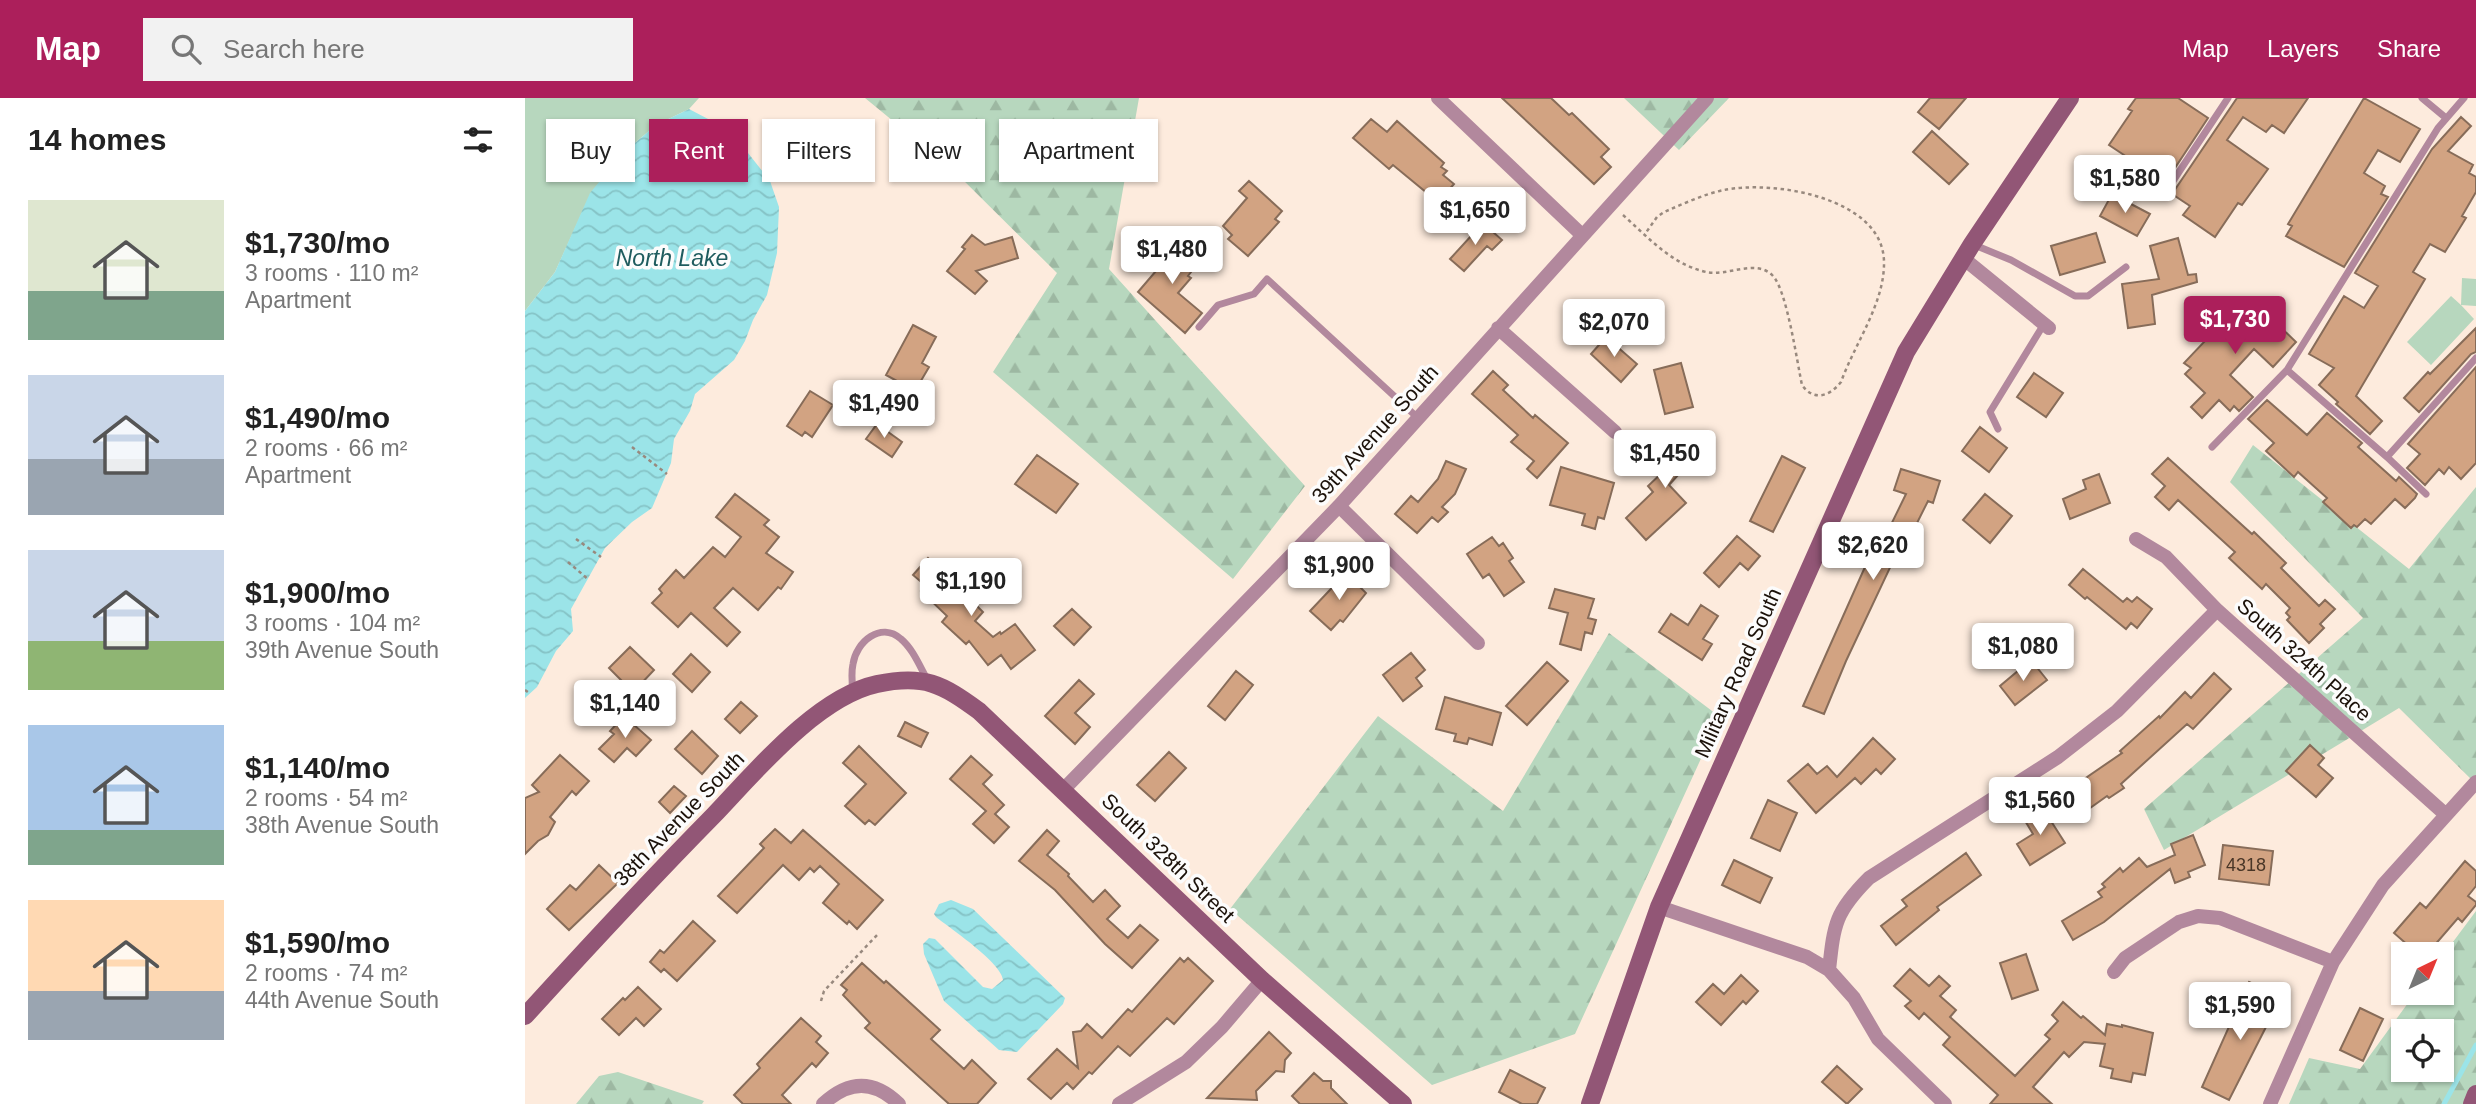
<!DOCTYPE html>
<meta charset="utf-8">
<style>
:root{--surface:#fff;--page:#f2f2f2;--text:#222;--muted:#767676;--accent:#ac1f5b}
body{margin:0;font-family:Arial,sans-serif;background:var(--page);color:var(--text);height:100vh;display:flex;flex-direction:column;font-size:26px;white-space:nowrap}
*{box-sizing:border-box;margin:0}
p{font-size:23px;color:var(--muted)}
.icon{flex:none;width:38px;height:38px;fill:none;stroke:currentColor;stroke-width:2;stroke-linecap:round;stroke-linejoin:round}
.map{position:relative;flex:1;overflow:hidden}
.details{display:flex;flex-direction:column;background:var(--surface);width:525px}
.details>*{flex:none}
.banner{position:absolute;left:21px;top:21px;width:665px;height:63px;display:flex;gap:14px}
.needle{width:46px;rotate:43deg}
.fabs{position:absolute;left:1866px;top:844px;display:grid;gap:14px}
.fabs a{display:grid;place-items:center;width:63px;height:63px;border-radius:0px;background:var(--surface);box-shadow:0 2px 5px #0004;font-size:35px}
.price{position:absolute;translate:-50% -60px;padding:0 16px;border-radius:7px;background:#fff;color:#222;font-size:23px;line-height:46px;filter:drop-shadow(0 2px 4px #0008)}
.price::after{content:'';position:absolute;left:50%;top:42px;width:21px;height:16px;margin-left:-10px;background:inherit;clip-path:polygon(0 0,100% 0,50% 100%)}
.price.on{background:var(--accent);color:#fff}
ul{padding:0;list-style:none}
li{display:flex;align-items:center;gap:21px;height:175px;padding:0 28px}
li span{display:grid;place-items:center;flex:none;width:196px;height:140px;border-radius:0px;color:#555}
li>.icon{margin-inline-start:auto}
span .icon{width:84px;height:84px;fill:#fffc;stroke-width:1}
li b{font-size:30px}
h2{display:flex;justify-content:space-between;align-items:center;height:84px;padding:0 28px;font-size:30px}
.tag{padding:0 24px;border-radius:0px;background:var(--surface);box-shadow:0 2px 5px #0004;font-size:24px;line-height:63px}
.tag.on{background:var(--accent);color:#fff}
header{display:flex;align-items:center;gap:42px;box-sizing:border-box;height:98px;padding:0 35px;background:var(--accent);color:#fff}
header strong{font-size:33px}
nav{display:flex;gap:38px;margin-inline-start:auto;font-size:24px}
.search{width:490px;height:63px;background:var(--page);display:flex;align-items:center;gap:18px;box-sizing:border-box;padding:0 24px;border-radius:0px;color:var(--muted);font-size:26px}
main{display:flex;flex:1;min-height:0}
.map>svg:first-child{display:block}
.forest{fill:url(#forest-firs);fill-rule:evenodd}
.park{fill:#b7d7be}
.water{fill:url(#water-waves)}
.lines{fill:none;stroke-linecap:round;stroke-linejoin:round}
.stream{stroke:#9be4e8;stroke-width:5}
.building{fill:#d2a382;stroke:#876c59;stroke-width:2}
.path{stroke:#98897e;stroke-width:2.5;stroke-dasharray:3.5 3.5;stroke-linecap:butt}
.lane{stroke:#b2889d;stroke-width:7}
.street{stroke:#b2889d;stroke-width:14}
.secondary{stroke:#925676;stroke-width:18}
.labels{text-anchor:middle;stroke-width:7;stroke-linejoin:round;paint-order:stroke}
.number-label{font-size:18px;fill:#493627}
.street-label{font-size:21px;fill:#1b1109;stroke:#fcfcfc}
.water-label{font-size:23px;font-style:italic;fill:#1f5c5f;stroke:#fcfcfc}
</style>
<header>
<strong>Map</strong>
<div class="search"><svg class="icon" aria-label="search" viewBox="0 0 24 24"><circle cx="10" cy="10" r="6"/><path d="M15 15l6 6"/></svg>Search here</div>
<nav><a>Map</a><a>Layers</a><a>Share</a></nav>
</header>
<main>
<section class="details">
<h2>14 homes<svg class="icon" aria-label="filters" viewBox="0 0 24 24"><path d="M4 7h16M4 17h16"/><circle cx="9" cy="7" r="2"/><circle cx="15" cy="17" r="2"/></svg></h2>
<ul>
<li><span style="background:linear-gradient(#dfe7d0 65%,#7fa58c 0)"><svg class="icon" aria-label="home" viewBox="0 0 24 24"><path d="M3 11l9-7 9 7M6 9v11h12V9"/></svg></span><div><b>$1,730/mo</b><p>3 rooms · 110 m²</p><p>Apartment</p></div></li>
<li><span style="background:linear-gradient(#c9d6e8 60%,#9aa5b1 0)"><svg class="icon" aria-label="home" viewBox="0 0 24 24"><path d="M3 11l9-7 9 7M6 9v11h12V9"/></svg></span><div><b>$1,490/mo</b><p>2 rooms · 66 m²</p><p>Apartment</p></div></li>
<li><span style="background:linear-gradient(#c9d6e8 65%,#8fb573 0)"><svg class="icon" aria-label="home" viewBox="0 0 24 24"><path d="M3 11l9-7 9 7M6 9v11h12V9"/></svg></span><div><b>$1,900/mo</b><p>3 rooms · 104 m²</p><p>39th Avenue South</p></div></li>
<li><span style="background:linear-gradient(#a9c7e8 75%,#7fa58c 0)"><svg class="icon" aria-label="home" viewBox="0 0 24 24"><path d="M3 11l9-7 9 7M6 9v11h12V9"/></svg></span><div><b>$1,140/mo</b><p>2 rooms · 54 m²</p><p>38th Avenue South</p></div></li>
<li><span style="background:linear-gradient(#ffd9b3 65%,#9aa5b1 0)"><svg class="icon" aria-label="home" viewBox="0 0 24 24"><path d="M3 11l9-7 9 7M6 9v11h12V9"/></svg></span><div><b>$1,590/mo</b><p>2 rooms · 74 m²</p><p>44th Avenue South</p></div></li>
</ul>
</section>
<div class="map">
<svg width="1951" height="1006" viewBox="0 0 1951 1006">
<defs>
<pattern id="forest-firs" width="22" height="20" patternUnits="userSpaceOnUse" patternTransform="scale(1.75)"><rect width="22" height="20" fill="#b7d7be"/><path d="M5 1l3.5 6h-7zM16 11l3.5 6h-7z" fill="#9db8a2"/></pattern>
<pattern id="water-waves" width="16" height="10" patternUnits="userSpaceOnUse" patternTransform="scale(1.75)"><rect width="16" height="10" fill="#9be4e8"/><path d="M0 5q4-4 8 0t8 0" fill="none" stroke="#85c3c6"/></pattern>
</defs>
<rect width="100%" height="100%" fill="#fdebdd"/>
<path class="forest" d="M340,0h274l-30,171 196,217 -72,93 -240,-207 64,-99 -103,-102z
M1099,0h105l-50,52z
M1728,347l156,124 67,-82v297l-77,-76 -235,142 -20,-41 219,-191 -133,-136z
M1084,535l111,84 -145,317 -143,51 -202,-176 148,-193 125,95z
M1951,813v193h-187l20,-46 51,11 56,-77h25v-34zM1878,933h38v38h-38z
M93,974l86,29 -2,3h-126l23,-28z"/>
<path class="park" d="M0,0h174l-10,11 -33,16 -33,28 -32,40 -36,79 -30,39z
M1937,180l14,1v27l-15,-1 13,14 -43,46 -24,-23 44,-46 10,9z"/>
<path class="water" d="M164,11l21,11 27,19 33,42 9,26 -2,46 -10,42 -14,25 -8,21 -11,19 -39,34 -5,17 -16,28 -3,24 -19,45 -20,14 -27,26 -34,61 2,22 -17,20 -19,36 -12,11v-387l30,-39 35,-79 33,-40 33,-28z
M426,802l22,9 92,89 -2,6 -46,48 -18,-2 -55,-49 -20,-47 -1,-10 6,-6 6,1 48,48 9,2 11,-9c-1,-17 -52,-51 -67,-63l-2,-3 5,-10z"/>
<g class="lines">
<path class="stream" d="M1919,1006l32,-59"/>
</g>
<path class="building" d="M977,0h49l18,17 3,-2 37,36 -8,8 10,10 -17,17z
M1405,0h36l-27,31 -21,-17z
M1611,0h42l30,20 -45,68 -17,-12 2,-3 -39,-26 23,-34 -4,-2z
M1712,0h71l-24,35 -12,-8 -6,7 -23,-15 -16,23 41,29 -26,36 -4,-2 -23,34 -32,-22 7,-9 -18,-12z
M1839,0l56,31 -20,33 -22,-12 -14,23 21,13 -4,8 7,3 -44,70 -58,-31 6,-10 -4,-2z
M1936,19l10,9 -23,25 25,14 -4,8 7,4v15l-14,24 4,2 -21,34 -15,-8 -17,28 12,7 -69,117 26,25 -12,13 -34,-30 2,-2 -19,-17 15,-17 -25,-14 35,-58 20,12 14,-22 -23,-13 77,-124z
M846,21l16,13 10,-11 47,42 -3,4 6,4 -4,4 11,9 -16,18 -45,-37 -4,4 -36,-31z
M1407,33l36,33 -19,20 -36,-32z
M724,83l33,30 -7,8 4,3 -31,34 -20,-17 4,-4 -9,-9 24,-28 -8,-7z
M1587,96l38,20 -13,22 -37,-20z
M958,125l19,17 -10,10 -5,-4 -23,25 -14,-12z
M1571,135l9,29 -45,13 -9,-29z
M447,137l13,10 27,-8 6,21 -42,13 11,10 -12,13 -28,-23 18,-22 -3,-2z
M1653,140l10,37 8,-1 1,8 -45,13 3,29 -27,4 -6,-44 37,-5 -9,-33z
M643,142l6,5 1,-2 23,20 -10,13 3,2 -13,15 24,20 -17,20 -47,-41 18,-21 -8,-7z
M1727,202l44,42 -23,25 -19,-18 -24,26 23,22 -14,14 -5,-5 -4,5 -11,-11 -17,18 -11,-11 14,-14 -20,-19 6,-6 -7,-5 57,-60 5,4z
M388,227l23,12 -14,26 7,4 -14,24 -29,-16z
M1951,230v24l-5,2 -52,58 -15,-14 24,-26 2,2z
M1081,239l31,27 -16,18 -30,-28z
M1156,265l12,44 -28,7 -11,-44z
M1951,269v96l-15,16 -12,-12 -5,7 -5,-5 -14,16 -18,-17 13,-14 -12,-10z
M968,273l15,14 -5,5 30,28 2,-3 33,28 -31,35 -10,-9 7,-8 -23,-19 7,-7 -46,-41z
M1509,275l29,20 -17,24 -29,-20z
M285,293l23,14 -21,32 -7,-5 -3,4 -15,-10z
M1742,302l40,35 20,-22 35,30 -4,4 38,34 3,-4 18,17 -2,4 -10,10 -10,-9 -24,25 -6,-5 -8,8 -3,-2 -3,3 -28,-26 4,-4 -29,-26 -4,5 -28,-26 8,-8 -26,-24z
M352,326l25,18 -10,15 -26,-18z
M1455,329l27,21 -18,24 -27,-21z
M1156,337l23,21 -10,12 -6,-4 -19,21 17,18 -40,37 -20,-22 27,-26 -5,-6 19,-18 -8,-7z
M512,357l41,29 -22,29 -41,-29z
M1257,358l23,12 -32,64 -23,-11z
M1643,360l84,76 2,-2 32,31 -5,5 38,38 6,-6 10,9 -15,15 4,4 -15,15 -22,-23 3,-3 -4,-4 4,-5 -24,-24 -4,5 -33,-31 6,-6 -57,-52 -9,10 -14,-13 10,-11 -13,-12z
M921,363l20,8 -11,25 -13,13 6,5 -10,10 -6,-5 -15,16 -22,-19 16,-18 7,6 20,-23z
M1036,369l53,16 -10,36 -6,-2 -3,12 -13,-4 3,-11 -35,-9z
M1376,371l39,12 -7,22 -5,-2 -17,34 9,4 -13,26 -13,-6 -48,102 -22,53 -21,-8 70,-157 7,-14 5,2 21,-43 -12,-4z
M1574,376l11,29 -40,16 -7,-20 23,-10 -3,-9z
M210,396l34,26 -5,5 15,12 -13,16 27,19 -12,17 -3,-2 -20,23 -25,-22 -19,20 26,24 -13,14 -36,-33 -13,14 -26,-24 10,-10 -3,-4 17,-19 8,8 29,-31 12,10 16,-20 -25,-20z
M1460,396l27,22 -22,27 -27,-23z
M1212,438l23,20 -12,14 -8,-7 -21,24 -15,-14z
M967,439l7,9 4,-3 10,15 -4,3 15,21 -20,14 -15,-22 -6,4 -16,-24z
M403,460l33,30 7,-8 10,9 -9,9 14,14 -8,9 18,16 7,-5 1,2 14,-10 20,26 -24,19 -10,-14 -13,10 -19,-24 -3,3 -24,-22 5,-6 -26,-25 5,-5 -13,-11z
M1558,471l40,33 4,-4 5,4 5,-5 15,12 -15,19 -6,-5 -5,6 -39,-32 -2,2 -16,-14z
M821,475l20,20 -23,29 -3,-2 -9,10 -21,-19z
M1030,491l39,10 -6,19 8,2 -4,14 -7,-2 -4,18 -21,-6 8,-31 -19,-5z
M1176,507l17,11 -15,23 9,5 -10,16 -43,-28 12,-18 17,11z
M547,511l19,18 -17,18 -20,-19z
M105,549l24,23 -16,17 -5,-5 -5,5 -19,-19z
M886,555l14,17 -9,8 6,8 -19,15 -20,-26z
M166,556l19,18 -18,20 -19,-18z
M1506,562l16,20 -32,25 -15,-19z
M1022,564l21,19 -41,44 -21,-19z
M711,573l17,14 -28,35 -17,-14z
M1689,575l17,16 -38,40 -6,-5 -66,60 3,4 -15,10 -2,-2 -24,17 -12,-18 9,-7 -3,-4 45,-31 -2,-2 39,-35 1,2 25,-26 6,6z
M554,582l15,14 -19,19 15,14 -15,17 -30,-28z
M920,599l56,16 -9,32 -23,-7 -2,6 -13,-3 2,-7 -20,-5z
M216,604l16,14 -17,17 -15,-14z
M99,618l27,24 -15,16 -9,-8 -13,14 -15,-13 15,-15 -4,-3z
M380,624l23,11 -7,14 -23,-11z
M167,633l26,25 -16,18 -27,-25z
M1348,640l22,21 -14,15 -5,-5 -15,15 -6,-6 -39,35 -28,-32 20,-17 9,10 10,-8 10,11z
M1785,647l14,13 -6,7 15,13 -17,19 -30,-26z
M334,648l47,47 -31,32 -6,-5 -4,4 -20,-18 21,-22 -23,-21z
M644,654l17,16 -31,33 -18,-16z
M35,657l29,26 -13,14 -4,-4 -22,26 5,5 -7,13 -10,6 -13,13v-56l14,-6 -7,-7z
M446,658l21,19 -9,9 21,21 -9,9 14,13 -15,16 -21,-19 13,-13 -36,-32z
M149,688l12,10 -16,17 -11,-11z
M1243,702l29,13 -17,38 -29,-13z
M1517,709l23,36 -35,22 -13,-21 16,-10 -9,-15z
M250,731l16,14 12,-13 80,70 -26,29 -8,-8 -2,3 -24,-21 16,-19 -19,-18 -6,6 -4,-4 -11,12 -16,-15 -46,48 -19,-17 46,-48 -4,-4z
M522,732l12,11 -12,14 22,19 -1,2 25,26 12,-12 15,16 -13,13 21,19 12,-13 18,15 -26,28 -27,-24 -50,-54 -36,-29z
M1668,737l12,30 -17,7 2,5 -15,6 -5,-14 -66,53 -31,18 -11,-19 40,-24 -4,-5 7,-5 -3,-3 18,-16 3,4 16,-14 8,9 28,-12 -4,-11z
M1698,747l50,6 -4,34 -50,-6z
M1441,755l15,22 -44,32 2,3 -43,35 -15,-19 26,-20 -5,-6z
M1209,762l38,18 -12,25 -38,-18z
M1940,763l11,10v15l-8,10 8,6v3l-14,17 -4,-4 -31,36h-9l-24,-21 26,-30 6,5z
M74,767l19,18 -49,47 -22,-21 23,-24 6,5z
M168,823l22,20 -38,40 -13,-12 -3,3 -11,-10 10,-12 4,3z
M1501,856l12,36 -26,9 -12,-36z
M655,860l4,4 4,-4 25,23 -39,43 -7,-6 -37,38 -12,-10 -26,28 -3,-2 -16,17 -6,-6 -16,16 -23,-20 29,-30 21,19 -5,-36 8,-1 6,-7 15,14 26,-29 4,3z
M337,865l22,20 2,-2 54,49 -9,9 33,30 8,-9 24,23 -19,21h-28l-84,-76 5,-5 -27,-28 4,-5 -6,-5z
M1385,871l19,17 10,-10 11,10 -10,10 16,14 -6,7 65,59 35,-37 -5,-4 13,-14 -6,-6 11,-13 18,16 2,-2 22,19 2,-11 15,3v-2l31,8 -8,42 -12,-2 -2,9 -20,-4 2,-9 -13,-3 5,-22 -21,-2 -15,15 -5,-5 -31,35 19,17h-62l8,-9 -55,-50 7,-8 -26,-24 -5,6 -14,-13 6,-5 -17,-15z
M1216,877l17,16 -12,13 -3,-3 -22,24 -25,-23 17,-18 11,10z
M1724,884l25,12 -4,10 2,1 -7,17 3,1 -39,77 -27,-13z
M113,889l23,22 -17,17 -8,-8 -17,17 -17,-16 21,-21 2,2z
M1835,910l23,11 -20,42 -23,-11z
M276,920l20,18 -5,6 12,11 -12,14 -4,-4 -30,32 9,9h-48l-9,-9 26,-27 -3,-4z
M744,934l22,21 -6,7 -1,12 -8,-1 -20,20 1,9 -50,-2z
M1312,968l25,23 -15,15 -25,-22z
M985,972l35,18 -8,16h-15l-23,-12z
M789,975l9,8h8v7l16,16h-47l-8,-8z"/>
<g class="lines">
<path class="path" d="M1098,117c26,23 48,49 83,57 20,5 51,-14 67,4 14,15 24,86 29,109 12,17 28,11 39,-3 14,-39 44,-79 43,-121 -2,-64 -111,-81 -160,-71 -20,4 -41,14 -60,22l-7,5 -12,17
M107,349l35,27
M51,441l25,18
M43,464l21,18
M0,592l4,3
M296,903l3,-10 54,-57"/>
<path class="lane" d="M1897,0l24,20
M1638,98l65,-98
M1447,146l39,16 64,36h13l38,-29
M674,229l19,-22 36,-11 13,-15 151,139
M1762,272l100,87 39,37
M1473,331l-8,-17 54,-88
M1687,349l75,-77 151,-242 26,-30
M1862,359l89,-99
M328,594c-1,-9 -2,-19 0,-28 3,-22 28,-43 48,-25 12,10 19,28 27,42"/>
<path class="street" d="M913,0l144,137
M1438,160l86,70
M973,230l117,104
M814,408l139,137
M1611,441l30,18 51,53 228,204
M539,691l275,-283 368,-408
M1134,809l148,50 22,13 25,28 24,41 67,65
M1304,872c5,-46 6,-58 40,-92l189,-121 59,-46 100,-101
M1589,874l11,-14 54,-36 19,-6 22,2 113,44
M298,1006c26,-24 51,-24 76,0
M594,1006l67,-42 36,-35 40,-47
M1745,1006l63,-142 50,-77 93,-103"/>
<path class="secondary" d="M0,918c62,-68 124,-135 189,-201 41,-43 103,-118 163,-131 47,-10 65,0 102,27l283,269 141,124
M1065,1006l69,-197 247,-555 66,-108 98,-146
M1947,1006l4,-10"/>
</g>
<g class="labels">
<g class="number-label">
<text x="1721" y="773">4318</text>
</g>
<g class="street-label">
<text transform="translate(850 336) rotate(-48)" y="7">39th Avenue South</text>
<text transform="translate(1779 562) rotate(42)" y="7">South 324th Place</text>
<text transform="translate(1213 575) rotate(-66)" y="7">Military Road South</text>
<text transform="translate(154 721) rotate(-46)" y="7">38th Avenue South</text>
<text transform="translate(643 760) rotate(44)" y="7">South 328th Street</text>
</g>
<g class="water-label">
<text x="147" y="168">North Lake</text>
</g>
</g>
</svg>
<div class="fabs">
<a><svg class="needle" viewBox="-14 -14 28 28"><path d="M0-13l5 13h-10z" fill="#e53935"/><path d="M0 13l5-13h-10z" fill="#767676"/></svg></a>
<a><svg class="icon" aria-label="locate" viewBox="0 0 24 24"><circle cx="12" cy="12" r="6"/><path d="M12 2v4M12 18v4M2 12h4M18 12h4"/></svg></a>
</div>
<b class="price" style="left:1600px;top:117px">$1,580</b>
<b class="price" style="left:950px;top:149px">$1,650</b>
<b class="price" style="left:647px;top:188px">$1,480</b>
<b class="price on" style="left:1710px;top:258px">$1,730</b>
<b class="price" style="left:1089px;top:261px">$2,070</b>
<b class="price" style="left:359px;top:342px">$1,490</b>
<b class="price" style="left:1140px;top:392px">$1,450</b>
<b class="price" style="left:1348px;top:484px">$2,620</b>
<b class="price" style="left:814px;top:504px">$1,900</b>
<b class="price" style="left:446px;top:520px">$1,190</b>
<b class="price" style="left:1498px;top:585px">$1,080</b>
<b class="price" style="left:100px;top:642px">$1,140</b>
<b class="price" style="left:1515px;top:739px">$1,560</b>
<b class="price" style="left:1715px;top:944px">$1,590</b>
<div class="banner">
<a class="tag">Buy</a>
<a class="tag on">Rent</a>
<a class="tag">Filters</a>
<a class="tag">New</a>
<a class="tag">Apartment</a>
</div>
</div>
</main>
